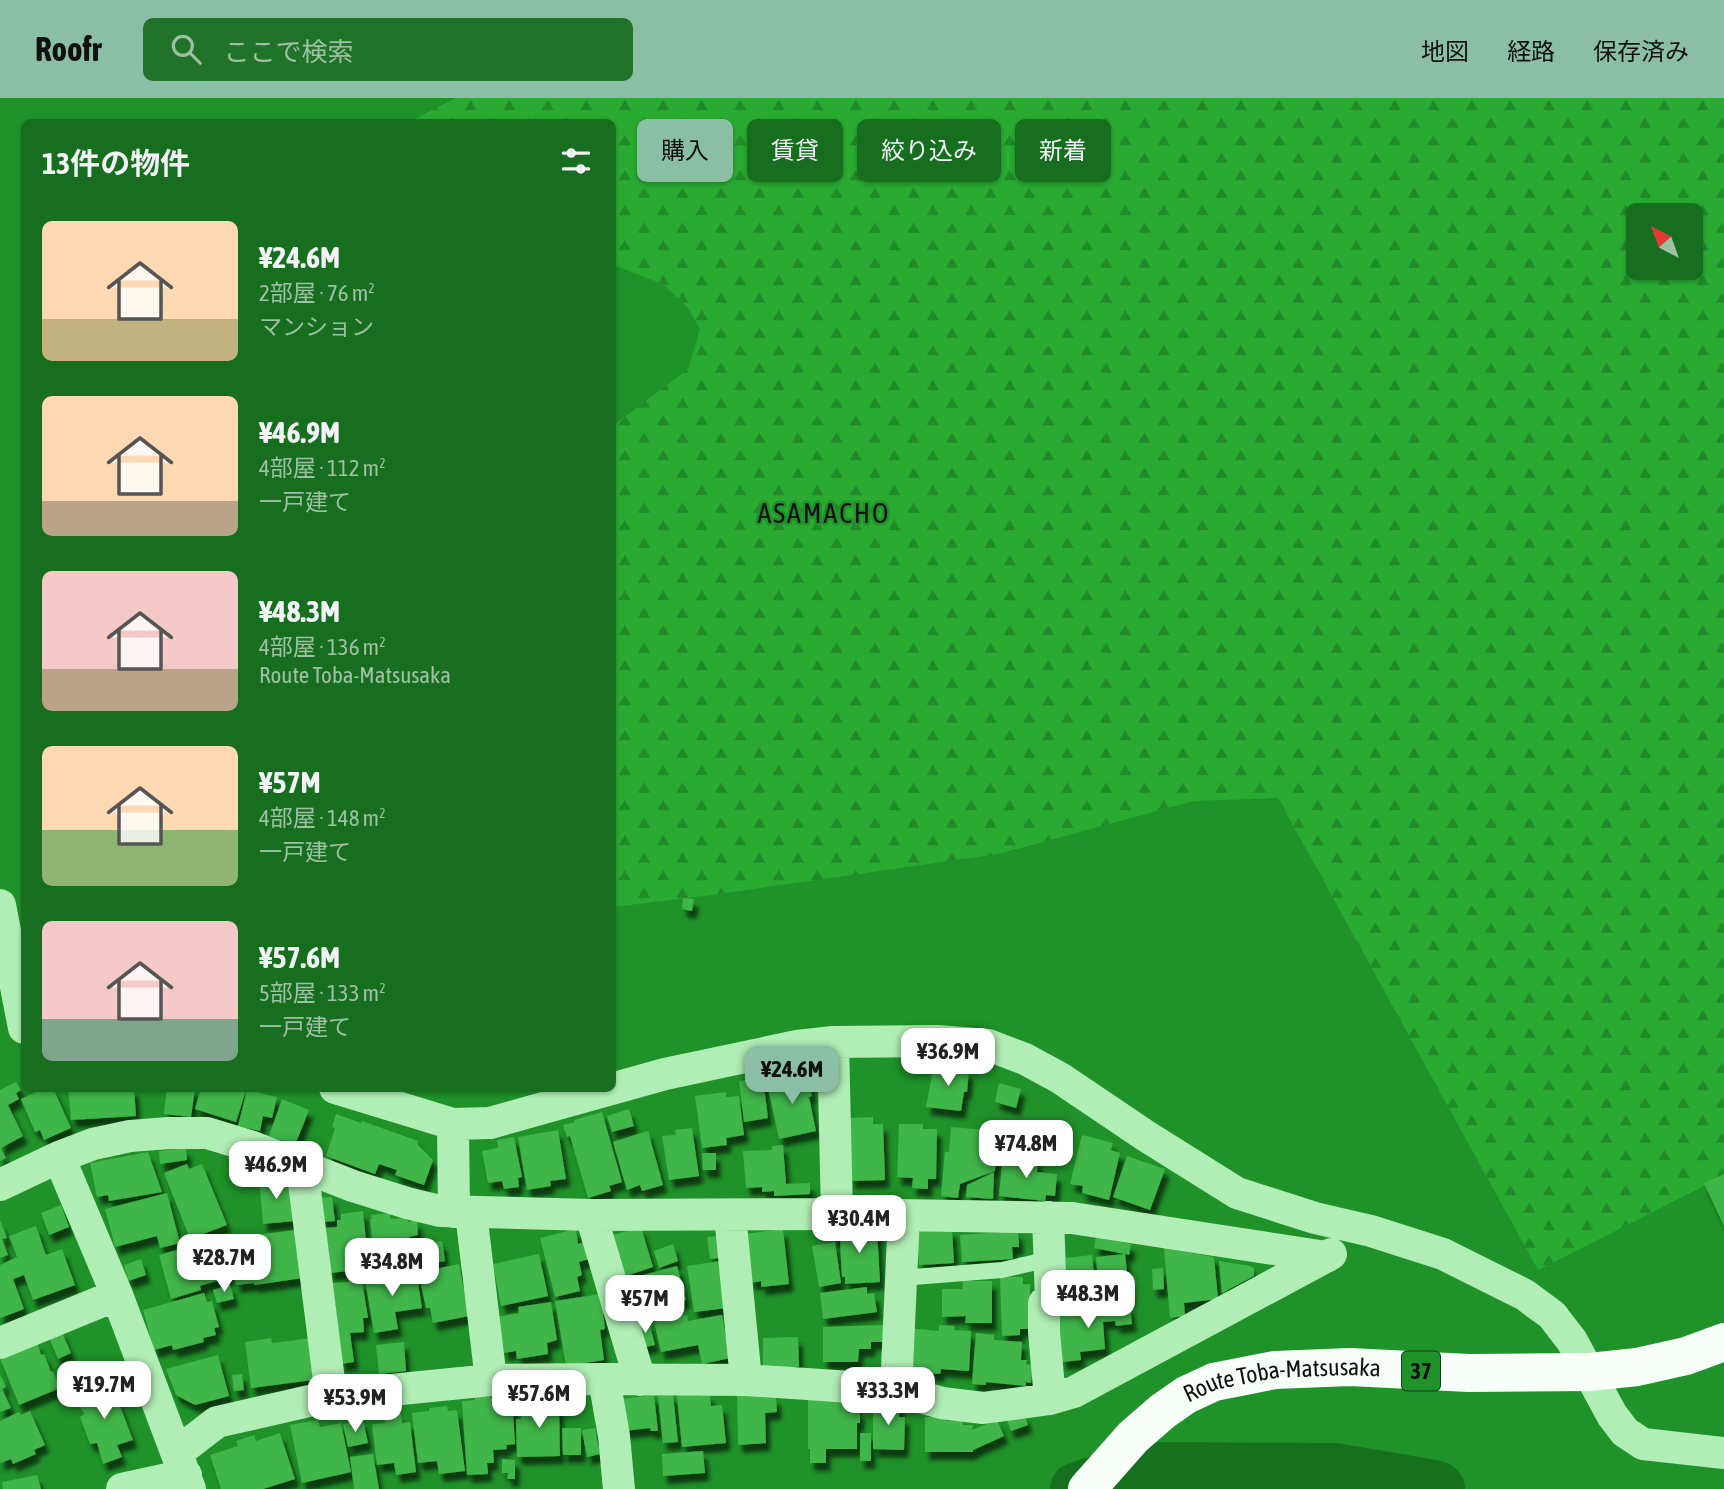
<!DOCTYPE html>
<html lang="ja">
<meta charset="utf-8">
<style>
:root{--surface:#176e1f;--page:#207328;--text:#f1f3f6;--muted:#9ec0a4;--accent:#8abfa5}
body{margin:0;font-family:"Asap Condensed","Noto Sans JP",sans-serif;background:var(--page);color:var(--text);height:100vh;display:flex;flex-direction:column;font-size:26px;white-space:nowrap}
*{box-sizing:border-box;margin:0}
p{font-size:23px;color:var(--muted)}
.icon{flex:none;width:38px;height:38px;fill:none;stroke:currentColor;stroke-width:2;stroke-linecap:round;stroke-linejoin:round}
.map{position:relative;flex:1;overflow:hidden}
.drawer{position:absolute;left:21px;top:21px;width:595px;height:973px;display:flex;flex-direction:column;background:var(--surface);border-radius:10px;box-shadow:0 2px 5px #0004}
.drawer>*{flex:none}
.banner{position:absolute;left:637px;top:21px;width:665px;height:63px;display:flex;gap:14px}
.needle{width:46px;rotate:319deg}
.controls{position:absolute;left:1626px;top:105px;display:grid;gap:14px}
.controls a{display:grid;place-items:center;width:77px;height:77px;border-radius:10px;background:var(--surface);box-shadow:0 2px 5px #0004;font-size:35px}
.price{position:absolute;translate:-50% -60px;padding:0 16px;border-radius:14px;background:#fff;color:#222;font-size:23px;line-height:46px;filter:drop-shadow(0 2px 4px #0008)}
.price::after{content:'';position:absolute;left:50%;top:42px;width:21px;height:16px;margin-left:-10px;background:inherit;clip-path:polygon(0 0,100% 0,50% 100%)}
.price.current{background:var(--accent);color:#111}
ul{padding:0;list-style:none}
li{display:flex;align-items:center;gap:21px;height:175px;padding:0 21px}
li span{display:grid;place-items:center;flex:none;width:196px;height:140px;border-radius:10px;color:#555}
li>.icon{margin-inline-start:auto}
span .icon{width:84px;height:84px;fill:#fffc;stroke-width:1}
li b{font-size:30px}
h2{display:flex;justify-content:space-between;align-items:center;height:84px;padding:0 21px;font-size:30px}
.tag{padding:0 24px;border-radius:10px;background:var(--surface);box-shadow:0 2px 5px #0004;font-size:24px;line-height:63px}
.tag.current{background:var(--accent);color:#111}
header{display:flex;align-items:center;gap:42px;box-sizing:border-box;height:98px;padding:0 35px;background:var(--accent);color:#111}
header strong{font-size:33px}
nav{display:flex;gap:38px;margin-inline-start:auto;font-size:24px}
.search{width:490px;height:63px;background:var(--page);display:flex;align-items:center;gap:18px;box-sizing:border-box;padding:0 24px;border-radius:10px;color:var(--muted);font-size:26px}
.map>svg:first-child{display:block}
.forest{fill:url(#forest-firs);fill-rule:evenodd}
.lines{fill:none;stroke-linecap:round;stroke-linejoin:round}
.river{stroke:#16711e;stroke-width:54}
.building{fill:#40b548;filter:url(#shadow)}
.service{stroke:#b1eeb5;stroke-width:16}
.minor{stroke:#b1eeb5;stroke-width:32}
.primary{stroke:#f8fff9;stroke-width:38}
.labels{text-anchor:middle;stroke-width:5;stroke-linejoin:round;paint-order:stroke}
.shield{fill:#1f9229;stroke:#153818;stroke-width:2}
.shield-label{font-size:23px;font-weight:bold;fill:#111}
.street-label{font-size:24px;fill:#111;stroke:#1f9229}
.quarter-label{font-size:28px;letter-spacing:2px;fill:#111;stroke:#1f9229}
</style>
<header>
<strong>Roofr</strong>
<div class="search"><svg class="icon" aria-label="search" viewBox="0 0 24 24"><circle cx="10" cy="10" r="6"/><path d="M15 15l6 6"/></svg>ここで検索</div>
<nav><a>地図</a><a>経路</a><a>保存済み</a></nav>
</header>
<div class="map">
<svg width="1724" height="1391" viewBox="0 0 1724 1391">
<defs>
<pattern id="forest-firs" width="22" height="20" patternUnits="userSpaceOnUse" patternTransform="scale(1.75)"><rect width="22" height="20" fill="#29ab32"/><path d="M5 1l3.5 6h-7zM16 11l3.5 6h-7z" fill="#228a29"/></pattern>
<filter id="shadow"><feDropShadow dx="4.5" dy="8" stdDeviation="2" flood-color="#0009"/></filter>
</defs>
<rect width="100%" height="100%" fill="#1f9229"/>
<path class="forest" d="M456,0h1268v1078l-186,94 -260,-472 -84,3 -196,53 -286,41 -99,12v-481l75,-57 12,-40 -12,-21 -25,-24 -50,-19 -1,-143h-203zM1638,117h52v53h-52z"/>
<g class="lines">
<path class="river" d="M1077,1391l60,-20 199,1 99,17 3,2"/>
</g>
<path class="building" d="M683,800l11,1 -2,12 -10,-2z
M934,967l35,6 -2,21h-3l-3,19 -35,-4z
M807,976l5,22 -3,1 7,34 -37,8 -12,-56z
M763,980l5,40 -24,4 -5,-41z
M16,984l5,8 -5,3 3,6 -11,6 15,31 -22,12 5,10 -6,3v-71z
M999,985l22,6 -5,19 -21,-6z
M45,990h8l18,40 -27,12 -4,-10 -5,2 -14,-33z
M68,990h66l2,28 -65,4z
M167,990h28l-4,29 -27,-3z
M201,990h39l6,2 -10,32 -41,-13z
M247,992l30,7 -5,21 -9,-2 -3,15 -22,-5z
M726,994v5l13,-1 5,39 -18,3 1,7 -25,3 -7,-52z
M282,1001l27,11 -14,35 -26,-9z
M629,1011l5,17 -22,6 -5,-16z
M602,1014l20,70 -13,4 2,5 -23,7 -18,-62 -3,1 -4,-12 12,-3 -1,-2z
M336,1016l25,9 1,-2 56,20 -1,3 16,16 -9,25 -29,-10 2,-5 -18,-6 -4,10 -49,-18 9,-28 -3,-1z
M873,1019v7h10l2,56 -35,1 -1,-63z
M899,1026h24v5h14l-1,50h-8v10l-16,-1 1,-10 -16,-1z
M951,1029l48,4 -4,40 -35,13 -2,14 -17,-2 4,-44h4z
M692,1030l7,48 -30,4 -7,-44 14,-1 -1,-5z
M558,1032l8,49 -16,2 1,5 -24,4 -9,-53z
M648,1033l15,54 -21,6 -2,-6 -13,5 -14,-48z
M1082,1037l31,8 -2,7 9,3 -11,47 -27,-7 1,-7 -13,-2z
M514,1039l8,40 -4,1 1,9 -15,2 -2,-8 -14,2 -6,-32 16,-3 -1,-8z
M783,1047l3,39 24,-1v11l-36,2v-5l-12,1v-5l-16,1 -3,-37 29,-1v-4z
M186,1050l1,12 -27,4 -1,-13z
M148,1054l14,40 -53,9 -1,-6 -11,2 -7,-34z
M702,1055h14v17h-13z
M1127,1058l38,13 -15,41 -37,-13z
M1003,1059l35,3 -1,12 20,2 -2,22 -9,-1 -1,6 -46,-5z
M243,1062l16,6 -3,10 -17,-7z
M187,1066l2,5 13,-5 25,61 -37,14 -26,-66z
M994,1074l-1,27 -27,-2 1,-12z
M1724,1076v52l-20,-43z
M284,1079l1,8 6,-1 3,37 -31,3 -4,-44z
M167,1095l13,50 -20,5 -3,-12 -42,11 -10,-38z
M332,1099l3,24 -14,1 -3,-24z
M61,1107l8,22 -20,8 -8,-22z
M363,1113l6,58 -40,4 -4,-45 12,-1v-7h4v-6z
M390,1115l1,6 16,-1 1,4 9,-2 1,15 -9,2 2,15 -37,4 -4,-37h2l-1,-4z
M0,1122l7,18 -5,1 6,16 -8,3z
M36,1128l10,29 16,-6 13,36 -42,15 -9,-25 -11,4 11,30 -24,9v-53l17,-8 -8,-21z
M641,1129l12,40 -30,10 -13,-41z
M832,1130l45,1 3,53 -35,2v-7h-3l-2,-37h-8z
M576,1131l2,15 7,-2 4,17 -10,3 3,13 -5,2 3,14 -25,6 -15,-59z
M783,1131l6,55 -28,3v-6l-11,2 -5,-49z
M952,1131l2,34 -35,2 -2,-31 5,-4z
M297,1132l6,48 -49,7v-2l-18,2 -6,-47z
M1018,1133l1,16h-7l1,12 -51,3 -2,-27z
M718,1138l3,22 -11,1 -3,-22z
M1096,1139l35,7 -2,11 -4,-1 5,45 -30,3 -4,-45 29,-3 -31,-6z
M219,1140l11,39 -30,9 1,4 -30,9 -12,-44z
M442,1143l3,20 -29,5 -3,-20z
M835,1144l6,41 -22,4 -7,-41z
M673,1146l5,17 -19,7 -5,-17z
M1164,1150l50,9 4,42 -34,4 1,13 -15,2z
M539,1156l9,42 -47,10 -8,-42z
M1092,1157l5,45 -30,4 -3,-21h4l-3,-25z
M141,1161l5,16 -18,6 -4,-16z
M720,1163l7,47 -33,4 -7,-46z
M1219,1163l31,5 4,2v8l-32,17z
M459,1166l10,52 -36,7 -3,-15h-4l-5,-24 2,-1 -2,-11z
M677,1168l9,34 -50,12 -8,-33z
M1163,1170l1,21 -11,1 -1,-21z
M416,1172l6,38 -27,4 3,17 -24,4 -9,-54z
M1000,1179h23v7h7l1,45h-11v6l-18,1z
M362,1183l6,37h-5l1,14 -14,1 4,29 -14,2 -1,-28 -6,-53z
M962,1183h30v42h-27l1,-7 -24,1v-28h21z
M230,1187l4,14 -17,4 -4,-13z
M867,1189v7l7,-1 3,19 -54,7 -3,-26z
M204,1195l3,9 5,-1 7,26 -5,1 2,7 -13,3 1,4 -31,8 -1,-5 -18,5 -11,-40z
M601,1196l4,35 -5,1 4,30 -38,6 -11,-65z
M551,1204l6,38 -10,3 1,11 -31,5 -1,-8 -12,2 -7,-36 22,-4 -1,-6z
M1130,1208l2,18 -16,2 -1,-5 -12,1 2,27 -25,3 1,8 -19,2 -5,-49z
M687,1217l1,6 34,-6 8,43 -28,6 -4,-19 -37,7 -7,-30z
M649,1224l6,23 -15,3 -6,-22z
M886,1227l-1,17h-14v7h-12l-1,13h-35v-35z
M939,1227l16,1 -1,4 17,1 -2,40 -28,-2 -1,5 -13,-1v-4l-21,-2 2,-39 31,3z
M61,1232l10,23 -13,6 -10,-24z
M976,1235l18,2v5l28,2 -1,18h6l-1,4 7,1 -2,18 -5,-1v4l-40,-4v3l-14,-1z
M798,1239l1,30 -36,1v-30z
M271,1240l1,5 40,-5 1,42 -62,8 -6,-46z
M37,1244l4,13 3,-1 7,18 2,-1 7,17 -41,17 -19,-47z
M404,1244l2,29 -27,3 -3,-29z
M218,1257l11,41 -34,9 -19,-10 -10,-26z
M0,1276l6,13 -4,2 9,19 -11,4z
M242,1276l2,16 -10,1 -2,-16z
M101,1280l5,14 8,-2 19,50 -16,5 5,12 -19,7 -6,-21 -7,1 -10,-27 4,-3 -4,-8 6,-3 -5,-16z
M696,1295v3l14,-2 1,12 11,-1 4,38 -44,4 -5,-52z
M489,1296l1,4h7l1,14 6,-1v-14h8l3,47 -9,1 1,4 -14,1 1,13h-7l1,11 -21,1 -5,-74 13,-1v-4z
M759,1296v3h17l1,15 -12,1 1,30 -28,2 -1,-50z
M654,1297l4,36h-7l-1,-3 -27,3 -3,-32z
M673,1297l5,47 -15,1 -5,-47z
M808,1302h48v10h4v13h-3v26h-31v14h-16v-14h-2z
M521,1305h38l1,53 -43,1 -1,-38h5z
M873,1305l27,1 -1,13h6l-1,33 -31,-1z
M447,1308l1,5 9,-1 8,61 -26,3 -2,-13 -19,2 -6,-50 17,-2v-3z
M30,1313l15,34 -11,5 2,4 -23,10 -2,-5 -11,4v-42l19,-9 2,3z
M401,1316l1,9 8,-1 6,50 -20,3 -2,-12 -17,2 -5,-41 13,-1 -1,-8z
M1024,1316l4,11 -17,6 -4,-10z
M947,1318v5l16,-1v5h10l-1,5 25,-10 7,16 -31,14v2h-48v-35z
M318,1322l2,7 21,-4 10,49 -49,11 -12,-58z
M363,1322l5,23 -20,4 -5,-23z
M562,1330h19v27h-18z
M595,1330l5,26 -13,3 -5,-27z
M280,1335l15,46 -32,10h-42l-11,-34 28,-9 -2,-5 18,-6 2,6z
M860,1335h11v28h-11z
M703,1353l2,22 -42,3 -1,-22z
M373,1356l6,35h-25l-4,-32z
M502,1361l13,1v19h-8l1,-6h-6z
M37,1377l4,14h-38l-1,-7z"/>
<g class="lines">
<path class="service" d="M901,1180l101,-8 48,-11"/>
<path class="minor" d="M0,807l24,123
M833,944l4,172
M335,990l118,36 37,-1 175,-49 132,-28 36,-4 104,-1 51,4 37,14 35,19 86,58 91,57 78,25 56,13 72,23 82,41 27,20 20,26 40,74 13,17 18,12 81,9
M453,1026l1,88
M59,1059l58,138 73,194
M302,1069l29,229
M0,1087l59,-28 34,-13 37,-8 39,-3h38l43,13 103,40 54,17 33,8 151,4 246,-1 235,4 254,39
M471,1115l20,167
M591,1117l49,165
M730,1117l16,165
M1048,1119l3,83 -7,3v29l6,67
M0,1245l117,-48
M604,1281l10,57 5,53
M896,1292l8,-175
M178,1354l39,-30 114,-26 160,-16 113,-1 142,1 150,10 46,13 41,5 67,-9 24,-7 257,-138
M122,1391l64,-14"/>
<path class="primary" id="s1" d="M1087,1391l46,-52 30,-26 23,-16 28,-13 61,-12 75,-3 119,6 121,-1 47,-5 49,-11 38,-14"/>
</g>
<g class="labels">
<rect class="shield" x="1402" y="1253.5" width="38" height="39" rx="5"/>
<g class="shield-label">
<text x="1421" y="1281">37</text>
</g>
<g class="street-label">
<text dy="8" stroke="none"><textPath href="#s1" startOffset="236">Route Toba-Matsusaka</textPath></text>
</g>
<g class="quarter-label">
<text x="824" y="425">ASAMACHO</text>
</g>
</g>
</svg>
<div class="controls">
<a><svg class="needle" viewBox="-14 -14 28 28"><path d="M0-13l5 13h-10z" fill="#e53935"/><path d="M0 13l5-13h-10z" fill="#9ec0a4"/></svg></a>
</div>
<b class="price" style="left:948px;top:990px">¥36.9M</b>
<b class="price current" style="left:792px;top:1008px">¥24.6M</b>
<b class="price" style="left:1026px;top:1082px">¥74.8M</b>
<b class="price" style="left:276px;top:1103px">¥46.9M</b>
<b class="price" style="left:859px;top:1157px">¥30.4M</b>
<b class="price" style="left:224px;top:1196px">¥28.7M</b>
<b class="price" style="left:392px;top:1200px">¥34.8M</b>
<b class="price" style="left:1088px;top:1232px">¥48.3M</b>
<b class="price" style="left:645px;top:1237px">¥57M</b>
<b class="price" style="left:104px;top:1323px">¥19.7M</b>
<b class="price" style="left:888px;top:1329px">¥33.3M</b>
<b class="price" style="left:539px;top:1332px">¥57.6M</b>
<b class="price" style="left:355px;top:1336px">¥53.9M</b>
<div class="banner">
<a class="tag current">購入</a>
<a class="tag">賃貸</a>
<a class="tag">絞り込み</a>
<a class="tag">新着</a>
</div>
<section class="drawer">
<h2>13件の物件<svg class="icon" aria-label="filters" viewBox="0 0 24 24"><path d="M4 7h16M4 17h16"/><circle cx="9" cy="7" r="2"/><circle cx="15" cy="17" r="2"/></svg></h2>
<ul>
<li><span style="background:linear-gradient(#ffd9b3 70%,#c2b280 0)"><svg class="icon" aria-label="home" viewBox="0 0 24 24"><path d="M3 11l9-7 9 7M6 9v11h12V9"/></svg></span><div><b>¥24.6M</b><p>2部屋 · 76 m²</p><p>マンション</p></div></li>
<li><span style="background:linear-gradient(#ffd9b3 75%,#b9a48a 0)"><svg class="icon" aria-label="home" viewBox="0 0 24 24"><path d="M3 11l9-7 9 7M6 9v11h12V9"/></svg></span><div><b>¥46.9M</b><p>4部屋 · 112 m²</p><p>一戸建て</p></div></li>
<li><span style="background:linear-gradient(#f6c9c9 70%,#b9a48a 0)"><svg class="icon" aria-label="home" viewBox="0 0 24 24"><path d="M3 11l9-7 9 7M6 9v11h12V9"/></svg></span><div><b>¥48.3M</b><p>4部屋 · 136 m²</p><p>Route Toba-Matsusaka</p></div></li>
<li><span style="background:linear-gradient(#ffd9b3 60%,#8fb573 0)"><svg class="icon" aria-label="home" viewBox="0 0 24 24"><path d="M3 11l9-7 9 7M6 9v11h12V9"/></svg></span><div><b>¥57M</b><p>4部屋 · 148 m²</p><p>一戸建て</p></div></li>
<li><span style="background:linear-gradient(#f6c9c9 70%,#7fa58c 0)"><svg class="icon" aria-label="home" viewBox="0 0 24 24"><path d="M3 11l9-7 9 7M6 9v11h12V9"/></svg></span><div><b>¥57.6M</b><p>5部屋 · 133 m²</p><p>一戸建て</p></div></li>
</ul>
</section>
</div>
